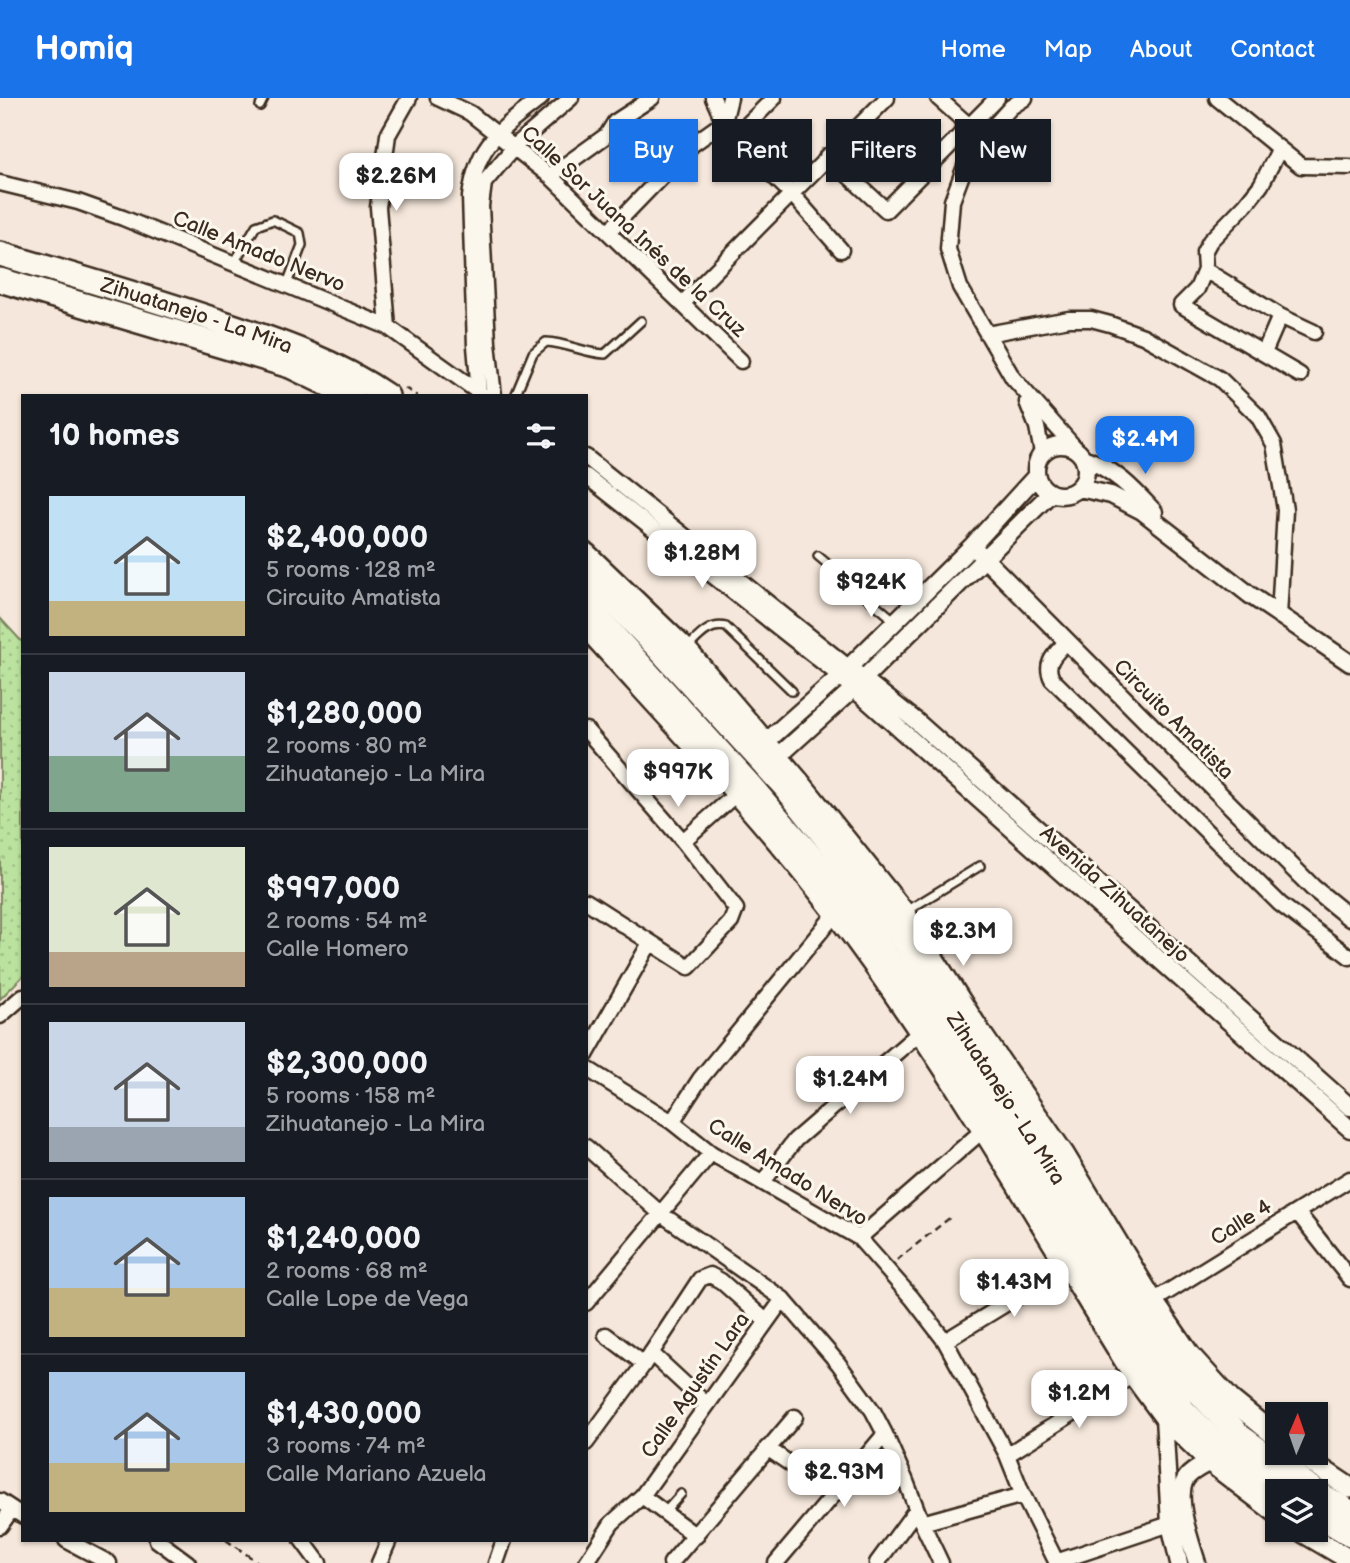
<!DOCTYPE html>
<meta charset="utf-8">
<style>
:root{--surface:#171b24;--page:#20242c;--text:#f1f3f6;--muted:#9ea1a6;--line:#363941;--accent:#1a73e8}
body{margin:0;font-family:"Balsamiq Sans",sans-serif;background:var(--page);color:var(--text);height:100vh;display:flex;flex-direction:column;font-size:26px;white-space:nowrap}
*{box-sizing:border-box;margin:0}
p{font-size:23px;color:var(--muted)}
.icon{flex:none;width:38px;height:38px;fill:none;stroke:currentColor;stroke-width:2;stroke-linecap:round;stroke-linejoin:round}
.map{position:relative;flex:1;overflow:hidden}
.details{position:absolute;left:21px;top:296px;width:567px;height:1148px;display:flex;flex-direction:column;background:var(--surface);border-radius:0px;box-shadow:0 2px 5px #0004}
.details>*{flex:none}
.top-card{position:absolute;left:609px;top:21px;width:635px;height:63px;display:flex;gap:14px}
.needle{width:46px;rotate:2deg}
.controls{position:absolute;left:1265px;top:1304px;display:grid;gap:14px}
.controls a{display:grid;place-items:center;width:63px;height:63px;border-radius:0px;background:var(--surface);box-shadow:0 2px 5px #0004;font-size:35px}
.price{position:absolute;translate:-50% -60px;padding:0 16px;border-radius:14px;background:#fff;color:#222;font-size:23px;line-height:46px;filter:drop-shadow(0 2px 4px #0008)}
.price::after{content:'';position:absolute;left:50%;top:42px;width:21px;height:16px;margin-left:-10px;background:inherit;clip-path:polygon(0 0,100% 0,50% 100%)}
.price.on{background:var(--accent);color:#fff}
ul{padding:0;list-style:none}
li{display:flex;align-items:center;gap:21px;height:175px;padding:0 28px}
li+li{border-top:2px solid var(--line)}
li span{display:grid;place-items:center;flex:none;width:196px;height:140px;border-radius:0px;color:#555}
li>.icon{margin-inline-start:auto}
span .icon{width:84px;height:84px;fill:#fffc;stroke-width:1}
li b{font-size:30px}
h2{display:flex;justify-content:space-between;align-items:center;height:84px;padding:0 28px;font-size:30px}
.tag{padding:0 24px;border-radius:0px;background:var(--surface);box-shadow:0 2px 5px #0004;font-size:24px;line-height:63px}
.tag.on{background:var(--accent);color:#fff}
header{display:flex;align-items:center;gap:42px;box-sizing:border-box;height:98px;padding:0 35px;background:var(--accent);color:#fff}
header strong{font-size:33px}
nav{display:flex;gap:38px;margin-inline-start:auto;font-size:24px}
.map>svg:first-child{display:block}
.park{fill:url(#park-dots);stroke:#7b865e;stroke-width:2}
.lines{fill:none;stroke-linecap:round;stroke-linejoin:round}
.service-casing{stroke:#3b2a1e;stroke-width:12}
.minor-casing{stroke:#3b2a1e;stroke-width:19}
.tertiary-casing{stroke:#3b2a1e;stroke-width:21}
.secondary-casing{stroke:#3b2a1e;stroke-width:24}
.trunk-casing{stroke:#3b2a1e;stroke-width:28}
.path{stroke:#3b2a1e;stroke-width:2.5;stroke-dasharray:7 5;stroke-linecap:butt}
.service{stroke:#fbf7ec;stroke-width:7}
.minor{stroke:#fbf7ec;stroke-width:14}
.tertiary{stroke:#fbf7ec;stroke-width:16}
.secondary{stroke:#fbf7ec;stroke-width:19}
.trunk{stroke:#fbf7ec;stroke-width:23}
.labels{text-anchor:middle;stroke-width:6;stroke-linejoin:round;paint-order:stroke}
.street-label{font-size:21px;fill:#3b2a1e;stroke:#fbf7ec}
</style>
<header>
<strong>Homiq</strong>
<nav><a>Home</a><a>Map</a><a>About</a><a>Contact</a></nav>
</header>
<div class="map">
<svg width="1350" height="1465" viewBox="0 0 1350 1465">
<defs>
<pattern id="park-dots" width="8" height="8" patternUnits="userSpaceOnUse" patternTransform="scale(1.75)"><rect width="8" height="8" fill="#bbe39f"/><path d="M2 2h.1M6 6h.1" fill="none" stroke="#a2c388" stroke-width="1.8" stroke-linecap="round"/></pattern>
</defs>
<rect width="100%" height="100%" fill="#f5e7db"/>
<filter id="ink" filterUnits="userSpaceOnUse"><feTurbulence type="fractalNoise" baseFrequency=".0143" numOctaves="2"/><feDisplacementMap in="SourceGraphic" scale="14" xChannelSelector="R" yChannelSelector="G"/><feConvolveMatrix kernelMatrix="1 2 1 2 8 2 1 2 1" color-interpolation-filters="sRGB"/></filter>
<g filter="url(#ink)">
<path class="park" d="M0,520l23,25v333l-23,23z"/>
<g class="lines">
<defs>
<path id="service" d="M260,8l4,-8
M234,165l22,-37 17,-6 27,13 2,12 -15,39
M515,298l18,-43 13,-11c21,1 38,11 59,12l36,-33
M818,458l76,64
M686,551c12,-11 22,-26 40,-22l66,64
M905,814l75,-46
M664,1415l17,-19"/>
<path id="minor" d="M438,0l32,15 80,63 191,185
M713,0l11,24 10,16 58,56 49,56
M938,0l36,32
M1025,0l-14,9 -28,31 -16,23 -15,40 -4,48 12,38 53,91 63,71
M1217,0l84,68 49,1
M734,40l40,-40
M1279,52l-18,35 -16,20 -35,36 -6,11 1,18 -8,19 -16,16 119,70
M827,58l59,54 111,-112
M550,78l57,-41 8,-13 37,-24
M0,85l78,19 45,16 265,109 96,69
M608,134l85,-88 31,-22 6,-24
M1205,172l75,46 34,16
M682,206l205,-206
M388,229l-10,-120 10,-72 21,-37
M987,236l82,-15h22l19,5 33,12 77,43 38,37 16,28 11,66 -6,106
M1264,255l16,-37
M479,294l-4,-46 -5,-149c7,-55 30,-66 71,-99
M494,298l-6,-53 -7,-137 3,-23 31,-37 56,-48
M1027,304l10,25 5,26
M586,359l262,210
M586,378l254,200
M1067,543c-10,12 -24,21 -15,38l228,225 70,53
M586,632l97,111 53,68 -5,13 -42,45 -103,-66
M683,743l53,-47
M0,918l23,-20
M586,957l64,-112
M586,970l86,54 39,31 148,85 53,60 33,43 62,114 16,40 34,68
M672,1024l28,-43 135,-165
M586,1049l74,66 123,86 55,64 35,48 12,23 20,45 17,44 19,40
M763,1084l32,-42 124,-107
M1297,1114l53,67
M859,1140l123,-107
M1153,1203l197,-122
M586,1205l125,-150
M606,1237l38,29
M945,1243l121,-74
M651,1255l55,51
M586,1345l58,-79 56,-85 10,-4 11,6 45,40
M767,1350l67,46
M1007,1357l126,-80
M642,1398l54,40
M0,1403l23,15
M922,1425l101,-28
M0,1428l12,-17
M66,1442l43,23
M157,1442l31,23
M302,1442l17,23
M1056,1464l114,-38
M379,1465l10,-23
M496,1465l8,-23
M586,1465l26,-40 30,-27 141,-197
M671,1465l124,-146
M776,1465l109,-129
M877,1465l39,-53"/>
<path id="tertiary" d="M1036 372a25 25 0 1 1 50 0a25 25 0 1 1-50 0Z
M1083,360c30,10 50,31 71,54
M1079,390l32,7 31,16 108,84 100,68
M972,448l341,342 37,30
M848,569l68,54 434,386
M840,578l510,453
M758,651l82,-73 132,-130 64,-70
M771,665l83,-75 197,-195
M1164,1319l6,107 9,39
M1197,1465c-6,-20 -21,-61 -13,-81 4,-10 17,-15 26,-20"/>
<path id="secondary" d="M586,455l100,96 113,132 106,132 78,123 81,118 89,147 37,54 40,44 48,39
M586,530c84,93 171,184 248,284 111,146 203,308 299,463l31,42 46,45 68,52
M1296,1354l54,36
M1299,1432l51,30"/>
<g id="trunk">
<path id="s1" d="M0,156c72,21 144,42 215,66 59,20 120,40 172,76"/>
<path d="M0,182l290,86 62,30"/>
<path id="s2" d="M586,476l71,73 128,140 86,108 34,47 144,222 123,200 68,72 75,55"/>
<path d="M586,507l162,178 99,115 88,127 204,323 45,63 32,32 62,48"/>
<path d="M1316,1394l34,20"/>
<path d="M1316,1416l34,20"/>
</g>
</defs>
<use href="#service" class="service-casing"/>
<use href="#minor" class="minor-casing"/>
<use href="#tertiary" class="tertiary-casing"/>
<use href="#secondary" class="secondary-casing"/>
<use href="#trunk" class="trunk-casing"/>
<path class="path" d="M405,290l12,8
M897,1162l55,-44
M226,1442l33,23"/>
<use href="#service" class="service"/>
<use href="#minor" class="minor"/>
<use href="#tertiary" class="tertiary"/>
<use href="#secondary" class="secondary"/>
<use href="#trunk" class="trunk"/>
</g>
</g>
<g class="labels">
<g class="street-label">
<text transform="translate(634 133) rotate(43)" y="7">Calle Sor Juana Inés de la Cruz</text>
<text transform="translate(259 153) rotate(22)" y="7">Calle Amado Nervo</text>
<text dy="7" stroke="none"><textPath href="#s1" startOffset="206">Zihuatanejo - La Mira</textPath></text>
<text transform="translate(1174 621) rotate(45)" y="7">Circuito Amatista</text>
<text transform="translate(1115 796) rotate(42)" y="7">Avenida Zihuatanejo</text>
<text dy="7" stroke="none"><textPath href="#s2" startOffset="674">Zihuatanejo - La Mira</textPath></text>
<text transform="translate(788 1074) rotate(32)" y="7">Calle Amado Nervo</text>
<text transform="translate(1241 1124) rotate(-32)" y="7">Calle 4</text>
<text transform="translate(695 1287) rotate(-55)" y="7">Calle Agustín Lara</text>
</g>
</g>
</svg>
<div class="controls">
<a><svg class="needle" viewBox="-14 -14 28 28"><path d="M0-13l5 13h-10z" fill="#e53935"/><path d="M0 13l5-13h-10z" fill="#9ea1a6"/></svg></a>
<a><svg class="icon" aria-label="layers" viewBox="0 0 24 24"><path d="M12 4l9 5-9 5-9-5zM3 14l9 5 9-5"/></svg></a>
</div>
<b class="price" style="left:396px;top:115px">$2.26M</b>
<b class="price on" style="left:1145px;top:378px">$2.4M</b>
<b class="price" style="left:702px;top:492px">$1.28M</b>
<b class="price" style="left:871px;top:521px">$924K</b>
<b class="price" style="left:678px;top:711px">$997K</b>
<b class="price" style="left:963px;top:870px">$2.3M</b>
<b class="price" style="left:850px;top:1018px">$1.24M</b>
<b class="price" style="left:1014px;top:1221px">$1.43M</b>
<b class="price" style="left:1079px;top:1332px">$1.2M</b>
<b class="price" style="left:844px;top:1411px">$2.93M</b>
<div class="top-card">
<a class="tag on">Buy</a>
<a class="tag">Rent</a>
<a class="tag">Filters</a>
<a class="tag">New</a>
</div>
<section class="details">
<h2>10 homes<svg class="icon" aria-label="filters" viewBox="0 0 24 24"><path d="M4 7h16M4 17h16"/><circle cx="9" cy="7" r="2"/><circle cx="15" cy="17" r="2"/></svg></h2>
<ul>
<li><span style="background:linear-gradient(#bfe0f5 75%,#c2b280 0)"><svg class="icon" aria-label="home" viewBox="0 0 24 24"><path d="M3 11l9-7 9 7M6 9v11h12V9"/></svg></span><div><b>$2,400,000</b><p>5 rooms · 128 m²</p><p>Circuito Amatista</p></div></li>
<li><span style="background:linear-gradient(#c9d6e8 60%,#7fa58c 0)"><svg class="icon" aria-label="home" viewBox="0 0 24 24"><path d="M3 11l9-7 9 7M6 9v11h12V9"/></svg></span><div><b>$1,280,000</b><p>2 rooms · 80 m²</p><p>Zihuatanejo - La Mira</p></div></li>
<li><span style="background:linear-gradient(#dfe7d0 75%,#b9a48a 0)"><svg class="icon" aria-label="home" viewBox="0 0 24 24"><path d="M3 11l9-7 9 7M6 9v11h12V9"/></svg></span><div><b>$997,000</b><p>2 rooms · 54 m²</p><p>Calle Homero</p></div></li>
<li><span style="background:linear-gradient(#c9d6e8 75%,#9aa5b1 0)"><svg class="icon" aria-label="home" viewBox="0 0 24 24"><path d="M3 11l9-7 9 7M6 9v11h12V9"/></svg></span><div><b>$2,300,000</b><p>5 rooms · 158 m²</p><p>Zihuatanejo - La Mira</p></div></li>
<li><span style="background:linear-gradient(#a9c7e8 65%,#c2b280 0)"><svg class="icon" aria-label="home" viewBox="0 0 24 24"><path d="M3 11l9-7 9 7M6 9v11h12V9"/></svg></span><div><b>$1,240,000</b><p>2 rooms · 68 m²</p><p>Calle Lope de Vega</p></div></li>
<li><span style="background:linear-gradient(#a9c7e8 65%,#c2b280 0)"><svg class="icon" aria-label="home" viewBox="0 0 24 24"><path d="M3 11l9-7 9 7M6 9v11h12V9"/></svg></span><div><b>$1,430,000</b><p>3 rooms · 74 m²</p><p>Calle Mariano Azuela</p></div></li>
</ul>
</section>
</div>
